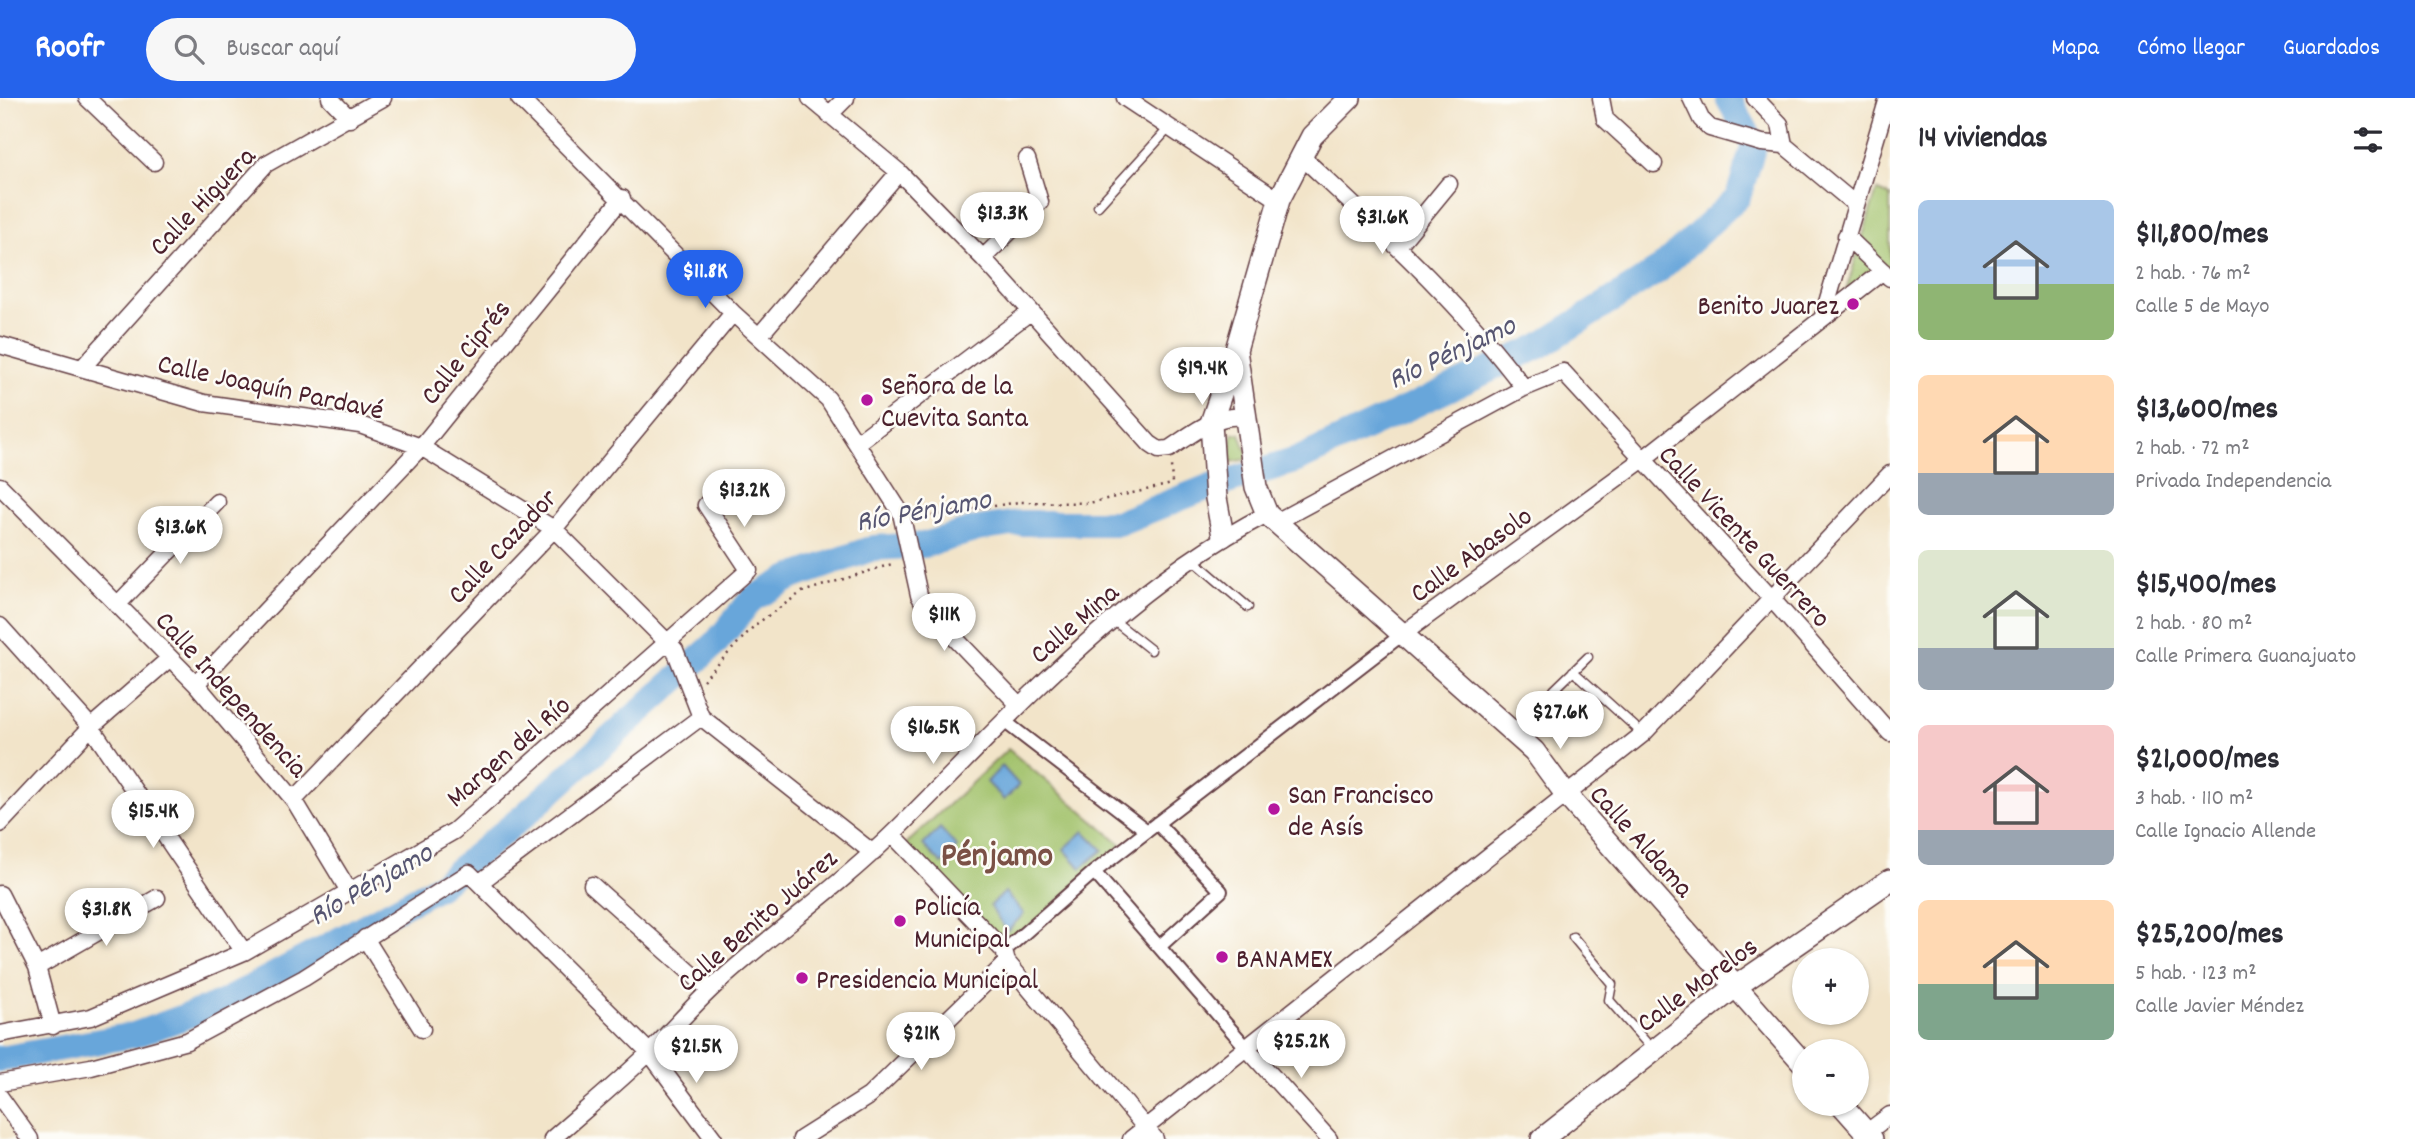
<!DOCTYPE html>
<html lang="es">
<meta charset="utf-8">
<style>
:root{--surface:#fff;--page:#f7f7f7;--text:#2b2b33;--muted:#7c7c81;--accent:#2563eb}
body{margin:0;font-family:Dekko,sans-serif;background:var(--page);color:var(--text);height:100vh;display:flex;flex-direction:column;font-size:26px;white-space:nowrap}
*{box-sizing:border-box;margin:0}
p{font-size:23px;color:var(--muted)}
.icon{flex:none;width:38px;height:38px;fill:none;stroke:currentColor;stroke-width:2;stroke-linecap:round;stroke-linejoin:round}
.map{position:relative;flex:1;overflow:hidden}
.sheet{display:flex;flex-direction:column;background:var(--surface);width:525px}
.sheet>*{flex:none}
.fabs{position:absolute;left:1792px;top:850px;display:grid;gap:14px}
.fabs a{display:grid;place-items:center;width:77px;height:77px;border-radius:50%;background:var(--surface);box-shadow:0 2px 5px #0004;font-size:35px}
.price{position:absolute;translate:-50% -60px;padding:0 16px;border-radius:24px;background:#fff;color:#222;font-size:23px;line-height:46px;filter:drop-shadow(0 2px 4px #0008)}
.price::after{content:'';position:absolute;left:50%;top:42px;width:21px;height:16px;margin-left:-10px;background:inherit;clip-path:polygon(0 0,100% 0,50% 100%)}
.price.on{background:var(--accent);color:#fff}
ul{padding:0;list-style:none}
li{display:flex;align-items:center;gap:21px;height:175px;padding:0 28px}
li span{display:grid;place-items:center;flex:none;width:196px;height:140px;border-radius:10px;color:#555}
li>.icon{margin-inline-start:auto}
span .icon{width:84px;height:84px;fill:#fffc;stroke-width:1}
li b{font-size:30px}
h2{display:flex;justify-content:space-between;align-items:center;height:84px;padding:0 28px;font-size:30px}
header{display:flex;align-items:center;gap:42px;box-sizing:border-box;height:98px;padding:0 35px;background:var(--accent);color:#fff}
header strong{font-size:33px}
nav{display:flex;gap:38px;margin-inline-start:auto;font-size:24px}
.search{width:490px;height:63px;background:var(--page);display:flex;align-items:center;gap:18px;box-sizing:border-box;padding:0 24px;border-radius:38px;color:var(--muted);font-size:26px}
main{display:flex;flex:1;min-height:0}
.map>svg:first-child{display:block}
.green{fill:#a0c169;stroke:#75704a;stroke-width:2}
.water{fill:#68a6da;stroke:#596282;stroke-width:2}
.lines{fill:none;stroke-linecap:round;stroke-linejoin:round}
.river{stroke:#68a6da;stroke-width:26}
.service-casing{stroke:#633d43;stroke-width:11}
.pedestrian-casing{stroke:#633d43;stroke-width:16}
.minor-casing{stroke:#633d43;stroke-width:19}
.tertiary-casing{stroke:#633d43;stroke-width:24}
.path{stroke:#633d43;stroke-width:2.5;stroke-dasharray:2 5;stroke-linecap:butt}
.service{stroke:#fff;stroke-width:8}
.pedestrian{stroke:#fff;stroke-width:12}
.minor{stroke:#fff;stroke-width:16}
.tertiary{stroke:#fff;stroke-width:21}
.poi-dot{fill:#b5179e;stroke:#fdfcf7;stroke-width:2.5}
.labels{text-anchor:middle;stroke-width:5;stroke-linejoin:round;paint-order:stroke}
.street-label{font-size:28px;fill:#4a1f2b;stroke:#fdfcf7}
.poi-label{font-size:28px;fill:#4a1f2b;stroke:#fdfcf7;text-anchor:start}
.water-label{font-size:30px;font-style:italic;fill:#565571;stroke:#fdfcf7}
.district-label{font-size:35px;font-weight:bold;fill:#7b5146;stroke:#fdfcf7}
</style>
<header>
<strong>Roofr</strong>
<div class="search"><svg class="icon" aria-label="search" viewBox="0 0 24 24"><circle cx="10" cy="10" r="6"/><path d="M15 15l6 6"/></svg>Buscar aquí</div>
<nav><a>Mapa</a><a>Cómo llegar</a><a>Guardados</a></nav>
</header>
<main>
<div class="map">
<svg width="1890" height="1041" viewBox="0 0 1890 1041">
<rect width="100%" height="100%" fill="#fdfcf7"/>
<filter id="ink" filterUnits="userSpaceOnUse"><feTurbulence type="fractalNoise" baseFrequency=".0143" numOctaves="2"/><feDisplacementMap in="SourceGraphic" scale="14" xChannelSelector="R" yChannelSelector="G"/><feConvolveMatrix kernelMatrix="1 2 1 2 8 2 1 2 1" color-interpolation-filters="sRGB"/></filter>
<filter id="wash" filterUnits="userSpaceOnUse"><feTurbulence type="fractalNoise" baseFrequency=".00686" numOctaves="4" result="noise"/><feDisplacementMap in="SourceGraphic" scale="28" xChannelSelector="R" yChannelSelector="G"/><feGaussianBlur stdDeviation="1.57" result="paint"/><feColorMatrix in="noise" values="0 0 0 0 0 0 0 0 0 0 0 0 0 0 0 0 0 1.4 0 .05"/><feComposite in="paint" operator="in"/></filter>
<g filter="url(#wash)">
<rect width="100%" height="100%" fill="#f2e4c9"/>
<path class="green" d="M1877,92l13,6v68l-46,33z
M1240,335l9,26 -18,3 1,-28z
M1008,651l114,96 -115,101 -102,-101z"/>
<path class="water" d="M1002,668l17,19 -15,15 -17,-18z
M940,730l17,19 -15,17 -19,-19z
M1084,733l19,19 -22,18 -17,-19z
M1005,794l19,22 -17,17 -17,-25z"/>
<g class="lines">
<path class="river" d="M0,961l134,-24 86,-31 219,-118 87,-72 189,-170 37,-45 38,-21 83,-30 51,-3 53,-16 42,-6h99l83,-33 96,-30 243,-114 119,-76 79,-73 16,-52 -26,-47"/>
</g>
</g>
<g filter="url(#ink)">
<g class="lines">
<defs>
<path id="service" d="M1098,108l71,-78
M1191,460l57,49
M1113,522l38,30
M1573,573l70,63
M1554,592l34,-33
M1573,839l39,47 -3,16 43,49"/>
<path id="pedestrian" d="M1004,623l143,110
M1157,725l64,68 -62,56
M1094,774l151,174
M1004,853l90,-79 310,-239"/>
<path id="minor" d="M87,0l67,64
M330,0l20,21
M519,0l214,215 95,86 73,114 18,82 8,14 92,96
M810,0l89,74 84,86 167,186 9,6 10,-1c23,-15 49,-38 78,-31
M1125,0l154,102
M1601,0l4,21 49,45
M1691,0l10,21 9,9 52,15 22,2 72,60
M1755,0l25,26 4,21
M829,17l17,-17
M1300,57c79,74 159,146 224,233
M1846,138l44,42
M1398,148l51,-62
M983,160l57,-56 -13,-43
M1823,218l65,-218
M760,237l139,-163
M0,247l204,58 156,22 61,22 133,82 121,121 26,67 172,136
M82,270l184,-204 117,-66
M858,344l172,-130
M0,388l196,198 98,116 55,91
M1276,424l248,-134 39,-16 208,226 119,135
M117,507l100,-103
M0,528l91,101 153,225
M1404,535l238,-173 241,-189
M196,586l225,-237 201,-249
M294,702l260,-271 179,-216
M0,726l91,-97 79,-69
M892,736l112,117 3,11 148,177
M479,785l222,-166
M592,787l118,105
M0,796l37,73 16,59
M365,840l57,91
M37,869l120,-69
M0,936l91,-17 153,-65 210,-121 295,-261 -43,-65 16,-19
M1245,948l84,93
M0,985l91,-16 96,-26 117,-63 165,-105 180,179 65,87
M0,999l30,42
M1866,1035l24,-18
M552,1041c33,-29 67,-57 99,-88 20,-20 38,-41 59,-61 58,-54 124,-99 181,-155 117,-115 228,-245 376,-321
M801,1041l68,-43 138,-134
M1131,1041l512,-405 247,-260"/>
<path id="tertiary" d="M1236,252l20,137 11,27 267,237 33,45 237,268
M1223,438l-7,-38 -5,-75 25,-73 43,-150 33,-64 38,-38
M1841,1006l31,35
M1542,1041l193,-152 155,-107"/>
</defs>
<use href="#service" class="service-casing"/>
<use href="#pedestrian" class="pedestrian-casing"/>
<use href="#minor" class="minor-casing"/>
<use href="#tertiary" class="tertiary-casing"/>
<path class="path" d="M918,416l13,2 88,-14 70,1 83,-19 -1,-19
M703,582l52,-55 47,-33 93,-29"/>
<use href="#service" class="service"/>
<use href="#pedestrian" class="pedestrian"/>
<use href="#minor" class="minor"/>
<use href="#tertiary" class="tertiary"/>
</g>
</g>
<g class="poi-dot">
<circle cx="1853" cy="206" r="7"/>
<circle cx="867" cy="302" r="7"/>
<circle cx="1274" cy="711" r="7"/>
<circle cx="900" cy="823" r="7"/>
<circle cx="1222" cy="859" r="7"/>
<circle cx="802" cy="880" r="7"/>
</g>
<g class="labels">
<g class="street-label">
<text transform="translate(201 102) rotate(-46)" y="10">Calle Higuera</text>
<text transform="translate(464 253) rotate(-51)" y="10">Calle Ciprés</text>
<text transform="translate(271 287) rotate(12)" y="10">Calle Joaquín Pardavé</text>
<text transform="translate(1746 437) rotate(47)" y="10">Calle Vicente Guerrero</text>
<text transform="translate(501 447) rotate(-47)" y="10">Calle Cazador</text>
<text transform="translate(1470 455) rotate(-36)" y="10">Calle Abasolo</text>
<text transform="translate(1073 524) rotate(-41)" y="10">Calle Mina</text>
<text transform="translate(233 595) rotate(48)" y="10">Calle Independencia</text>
<text transform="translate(507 652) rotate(-41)" y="10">Margen del Río</text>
<text transform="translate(1643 742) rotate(48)" y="10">Calle Aldama</text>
<text transform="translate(756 821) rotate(-41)" y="10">Calle Benito Juárez</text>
<text transform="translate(1696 885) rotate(-36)" y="10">Calle Morelos</text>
</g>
<g class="poi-label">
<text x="1839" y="216" text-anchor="end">Benito Juarez</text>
<text x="881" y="296">Señora de la<tspan x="881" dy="32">Cuevita Santa</tspan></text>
<text x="1288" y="705">San Francisco<tspan x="1288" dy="32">de Asís</tspan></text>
<text x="914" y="817">Policía<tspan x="914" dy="32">Municipal</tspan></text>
<text x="1236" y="869">BANAMEX</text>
<text x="816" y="890">Presidencia Municipal</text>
</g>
<g class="water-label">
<text transform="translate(1451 253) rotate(-25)" y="10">Río Pénjamo</text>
<text transform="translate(923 411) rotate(-10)" y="10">Río Pénjamo</text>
<text transform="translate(370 785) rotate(-30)" y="10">Río Pénjamo</text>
</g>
<g class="district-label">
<text x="997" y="767">Pénjamo</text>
</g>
</g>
</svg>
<div class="fabs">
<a>+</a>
<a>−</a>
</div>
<b class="price" style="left:1002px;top:154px">$13.3K</b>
<b class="price" style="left:1382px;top:158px">$31.6K</b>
<b class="price on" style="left:705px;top:212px">$11.8K</b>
<b class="price" style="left:1202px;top:309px">$19.4K</b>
<b class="price" style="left:744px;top:431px">$13.2K</b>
<b class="price" style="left:180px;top:468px">$13.6K</b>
<b class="price" style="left:944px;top:555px">$11K</b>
<b class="price" style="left:1560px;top:653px">$27.6K</b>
<b class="price" style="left:933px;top:668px">$16.5K</b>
<b class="price" style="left:153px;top:752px">$15.4K</b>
<b class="price" style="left:106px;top:850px">$31.8K</b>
<b class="price" style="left:921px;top:974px">$21K</b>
<b class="price" style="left:1301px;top:982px">$25.2K</b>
<b class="price" style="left:696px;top:987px">$21.5K</b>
</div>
<section class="sheet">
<h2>14 viviendas<svg class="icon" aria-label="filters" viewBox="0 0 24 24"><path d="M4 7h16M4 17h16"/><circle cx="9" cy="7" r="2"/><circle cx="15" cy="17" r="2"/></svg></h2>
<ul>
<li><span style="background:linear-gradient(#a9c7e8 60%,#8fb573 0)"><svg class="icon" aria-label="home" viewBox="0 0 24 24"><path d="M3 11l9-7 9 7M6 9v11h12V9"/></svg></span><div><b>$11,800/mes</b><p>2 hab. · 76 m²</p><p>Calle 5 de Mayo</p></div></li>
<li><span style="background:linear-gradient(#ffd9b3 70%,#9aa5b1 0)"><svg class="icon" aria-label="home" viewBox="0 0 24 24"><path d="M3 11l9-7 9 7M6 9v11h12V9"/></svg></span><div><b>$13,600/mes</b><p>2 hab. · 72 m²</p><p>Privada Independencia</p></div></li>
<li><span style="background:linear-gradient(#dfe7d0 70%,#9aa5b1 0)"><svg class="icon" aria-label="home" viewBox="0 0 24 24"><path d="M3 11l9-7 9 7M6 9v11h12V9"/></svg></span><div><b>$15,400/mes</b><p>2 hab. · 80 m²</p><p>Calle Primera Guanajuato</p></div></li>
<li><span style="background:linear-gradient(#f6c9c9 75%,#9aa5b1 0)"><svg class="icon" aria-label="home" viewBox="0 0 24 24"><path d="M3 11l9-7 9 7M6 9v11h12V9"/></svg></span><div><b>$21,000/mes</b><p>3 hab. · 110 m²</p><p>Calle Ignacio Allende</p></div></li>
<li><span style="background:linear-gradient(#ffd9b3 60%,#7fa58c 0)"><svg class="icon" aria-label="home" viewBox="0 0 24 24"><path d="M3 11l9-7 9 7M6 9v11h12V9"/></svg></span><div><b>$25,200/mes</b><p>5 hab. · 123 m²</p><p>Calle Javier Méndez</p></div></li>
</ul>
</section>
</main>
